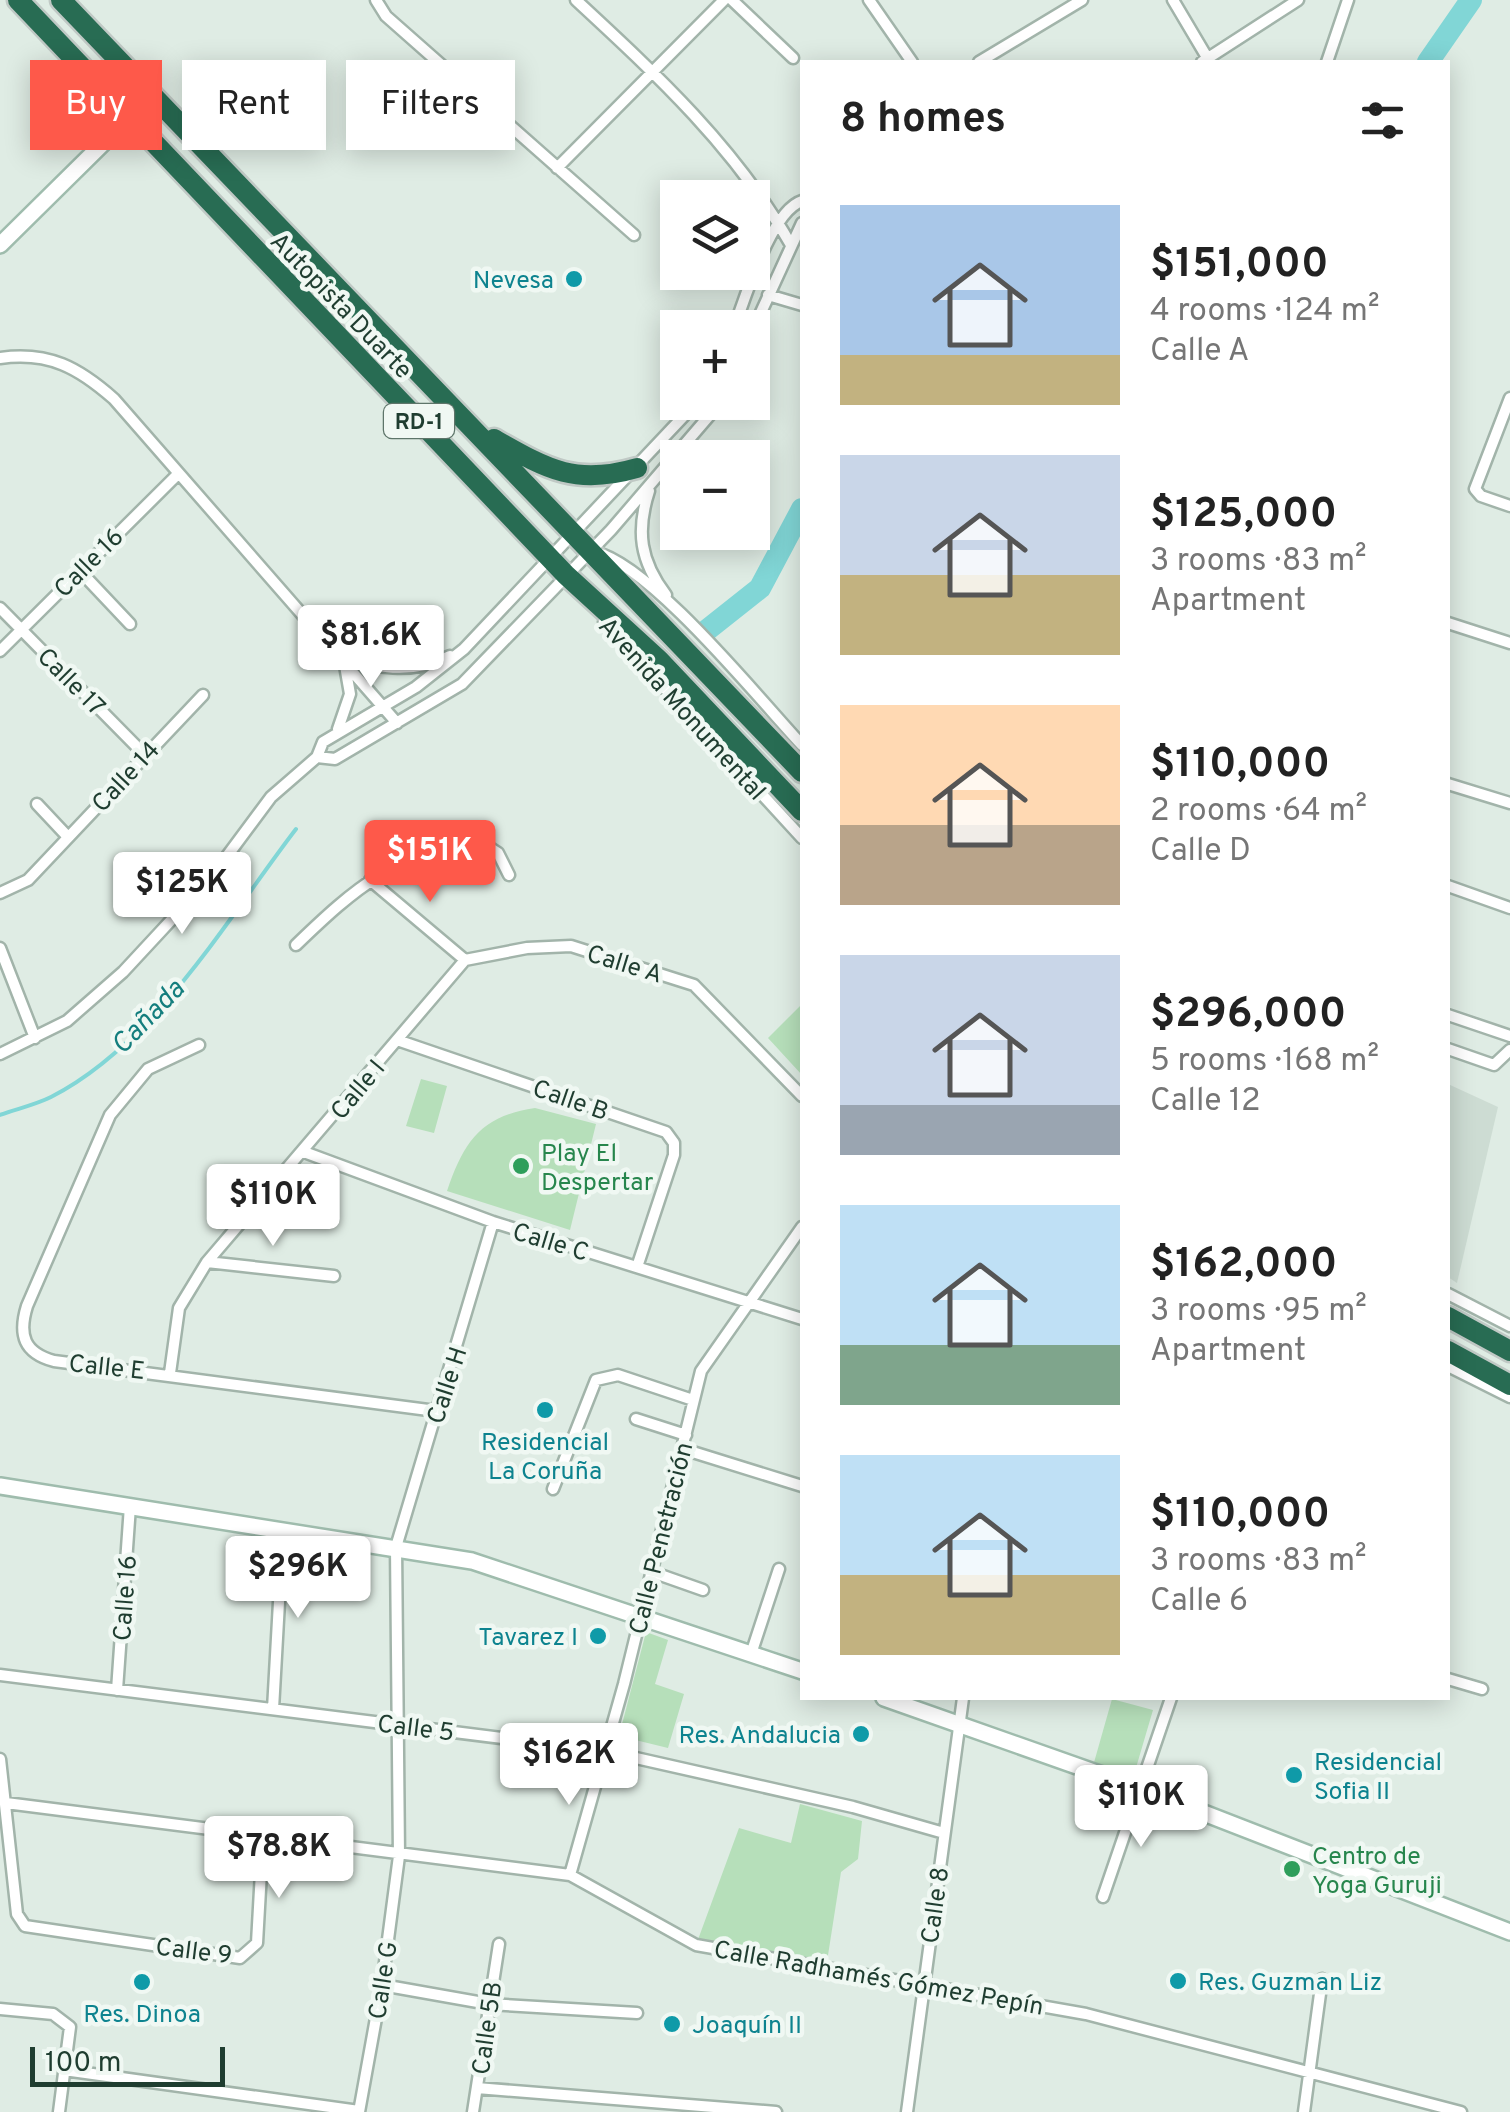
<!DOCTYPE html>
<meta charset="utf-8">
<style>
:root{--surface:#fff;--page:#f6f6f6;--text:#222;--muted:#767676;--accent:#fe594a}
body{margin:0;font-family:Overpass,sans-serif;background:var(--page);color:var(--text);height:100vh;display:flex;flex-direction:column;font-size:38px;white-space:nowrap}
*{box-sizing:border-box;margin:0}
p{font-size:32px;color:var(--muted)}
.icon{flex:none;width:55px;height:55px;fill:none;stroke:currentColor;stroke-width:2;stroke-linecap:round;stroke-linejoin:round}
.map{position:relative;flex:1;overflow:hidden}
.details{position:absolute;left:800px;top:60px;width:650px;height:1640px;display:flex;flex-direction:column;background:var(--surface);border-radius:0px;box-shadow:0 5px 25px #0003}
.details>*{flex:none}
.guide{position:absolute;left:30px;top:60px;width:620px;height:90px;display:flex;gap:20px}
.tools{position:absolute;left:660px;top:180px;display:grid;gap:20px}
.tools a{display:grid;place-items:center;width:110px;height:110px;border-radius:0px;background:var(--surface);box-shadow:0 5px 25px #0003;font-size:50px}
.scale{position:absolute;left:30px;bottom:25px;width:195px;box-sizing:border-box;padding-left:10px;border:5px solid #1f3d30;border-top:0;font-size:28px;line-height:35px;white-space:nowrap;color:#1f3d30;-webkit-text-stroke:8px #f0f8f3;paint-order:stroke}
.price{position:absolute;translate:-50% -85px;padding:0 22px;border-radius:10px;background:#fff;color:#222;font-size:32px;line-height:65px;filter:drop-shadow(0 2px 5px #0008)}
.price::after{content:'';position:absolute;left:50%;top:60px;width:30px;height:22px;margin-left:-15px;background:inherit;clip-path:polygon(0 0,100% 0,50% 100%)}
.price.current{background:var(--accent);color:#fff}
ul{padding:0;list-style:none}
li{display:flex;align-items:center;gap:30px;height:250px;padding:0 40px}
li span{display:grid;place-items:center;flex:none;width:280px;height:200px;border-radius:0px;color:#555}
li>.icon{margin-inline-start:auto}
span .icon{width:120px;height:120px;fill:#fffc;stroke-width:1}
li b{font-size:42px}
h2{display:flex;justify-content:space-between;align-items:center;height:120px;padding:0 40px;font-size:42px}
.chip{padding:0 35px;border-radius:0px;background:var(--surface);box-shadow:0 5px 25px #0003;font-size:35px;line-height:90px}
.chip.current{background:var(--accent);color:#fff}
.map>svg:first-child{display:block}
.built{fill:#cddcd3}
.green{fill:#b6dfba}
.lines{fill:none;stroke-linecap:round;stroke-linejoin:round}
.stream{stroke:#81d6d6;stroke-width:4}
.river{stroke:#81d6d6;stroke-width:22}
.minor-casing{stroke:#a2b4aa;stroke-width:15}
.secondary-casing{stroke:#9fbcad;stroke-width:20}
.motorway-casing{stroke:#c0c9c5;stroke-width:25}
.minor{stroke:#fff;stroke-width:10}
.secondary{stroke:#fff;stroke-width:15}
.motorway{stroke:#286c53;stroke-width:20}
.culture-dot{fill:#0f9aa8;stroke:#f0f8f3;stroke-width:4}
.leisure-dot{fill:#2e9e5b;stroke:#f0f8f3;stroke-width:4}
.labels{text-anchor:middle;stroke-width:9;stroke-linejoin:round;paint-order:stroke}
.shield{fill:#f0f8f3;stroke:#5e756a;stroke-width:2.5}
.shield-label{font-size:22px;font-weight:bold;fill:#1f3d30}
.culture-label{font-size:25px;fill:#0d838f;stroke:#f0f8f3;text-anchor:end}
.street-label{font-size:25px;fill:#1f3d30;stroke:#f0f8f3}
.leisure-label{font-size:25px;fill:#27864d;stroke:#f0f8f3;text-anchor:start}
.water-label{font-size:28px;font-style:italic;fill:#147e7e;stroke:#f0f8f3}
</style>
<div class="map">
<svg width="1510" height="2112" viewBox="0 0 1510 2112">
<rect width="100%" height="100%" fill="#dfece4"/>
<path class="built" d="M1448,1084l50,23 -41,176 -9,-6z"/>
<path class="green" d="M802,1004v71l-34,-37z
M421,1079l26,7 -13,47 -28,-7z
M535,1108l61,16 -26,106 -123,-39c17,-50 34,-75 88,-83z
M646,1632l22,8 -13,44 29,10 -16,54 -49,-12z
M1112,1699l41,11 -20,68 -40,-12z
M800,1804l62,17 -4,38 -17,13 -15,96 -130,-23 43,-117 52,15z"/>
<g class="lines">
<path class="stream" d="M0,1115c16,-6 35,-10 51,-18 104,-53 176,-178 245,-268"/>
<path class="river" d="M1428,62l43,-62
M707,630l53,-42 42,-79"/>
<defs>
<path id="minor" d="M376,0l10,16 248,219
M576,0c81,75 160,148 215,245
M732,0l61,58
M869,0l43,62
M1173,0l35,59
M979,62l103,-62
M1202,62l96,-62
M1327,62l21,-62
M557,168l167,-168
M768,295l34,10
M734,328c12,-32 37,-117 68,-127
M752,332l50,-109
M0,358c49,-7 79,10 114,41l283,324
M1510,398l-35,91 6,7 29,10
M649,491c-13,40 -9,70 17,104
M595,552c56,13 164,147 207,193
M79,570l51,54
M0,608l144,146
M604,622l198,216
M1448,623l62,20
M0,651l177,-176
M338,729l12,-35 -6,-34c38,8 70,14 106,-4
M317,757l18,2 127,-75 149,-154 110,-128
M1448,784l62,19
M37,804l31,33
M370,880l95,80 62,-12 44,-2 123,39 108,111
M1448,886l62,22
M0,893l28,-13 175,-185
M296,945c59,-57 100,-93 185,-103l17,11 11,22
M0,948l35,90
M1448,1015l62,21
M397,1040l269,92 8,11v12l-37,112
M199,1045l-51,24 -38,46 -83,191c-9,29 -3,47 27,55l382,50
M1448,1049l46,16 16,-15
M0,1054l67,-33 56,-49 90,-97 58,-78 46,-40 6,-15 93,-55 48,-38 233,-247
M304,1152l189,70 309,97
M207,1262l127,14
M1448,1294l62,32
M1448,1366l62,31
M170,1373l9,-65 28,-46 258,-302
M636,1419l50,16
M683,1449l119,37
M553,1489l43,-109 22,-5 75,25
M652,1572l51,18
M751,1654l28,-85
M0,1675l605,76 248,56 91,26
M1448,1679l34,10
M117,1690l13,-184
M273,1709l10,-178
M0,1759l17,155 8,12 215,32 17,-15 6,-107
M6,1803l564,72 126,70 390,69 375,98
M570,1875l54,-191 77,-313 101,-144
M1103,1897l68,-199
M382,1985l107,19 148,9
M0,2009l53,5 17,13 -11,85
M64,2070l295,41
M477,2088l299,24
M359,2112l23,-127 17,-129 -3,-309 97,-325
M473,2112l26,-168
M907,2112l56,-414
M1304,2112l18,-133"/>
<path id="secondary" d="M0,245l154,-152
M0,1486l472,75 330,110
M884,1698l258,91 368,143"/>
<path id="motorway" d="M18,0l548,575 93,85 143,151
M61,0l741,772
M494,439c53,30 81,47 143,29
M1448,1317l62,34
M1448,1351l62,34"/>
</defs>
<use href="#minor" class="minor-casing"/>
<use href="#secondary" class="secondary-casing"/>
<use href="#motorway" class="motorway-casing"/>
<use href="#minor" class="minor"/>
<use href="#secondary" class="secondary"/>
<use href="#motorway" class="motorway"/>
</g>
<g class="culture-dot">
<circle cx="574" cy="279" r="10"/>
<circle cx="545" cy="1410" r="10"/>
<circle cx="598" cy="1636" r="10"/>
<circle cx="861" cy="1734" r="10"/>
<circle cx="1294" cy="1775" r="10"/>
<circle cx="1178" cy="1981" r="10"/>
<circle cx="142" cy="1982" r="10"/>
<circle cx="672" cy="2024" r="10"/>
</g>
<g class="leisure-dot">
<circle cx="521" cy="1166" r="10"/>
<circle cx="1292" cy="1869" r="10"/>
</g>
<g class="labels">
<rect class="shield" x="384" y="404" width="70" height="34" rx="8"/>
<g class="shield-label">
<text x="419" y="429">RD-1</text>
</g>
<g class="culture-label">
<text x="554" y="288">Nevesa</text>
<text x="545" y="1450" text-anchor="middle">Residencial<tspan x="545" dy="29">La Coruña</tspan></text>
<text x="578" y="1645">Tavarez I</text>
<text x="841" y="1743">Res. Andalucia</text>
<text x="1314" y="1770" text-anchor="start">Residencial<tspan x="1314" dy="29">Sofia II</tspan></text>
<text x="1198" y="1990" text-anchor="start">Res. Guzman Liz</text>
<text x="142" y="2022" text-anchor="middle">Res. Dinoa</text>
<text x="692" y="2033" text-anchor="start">Joaquín II</text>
</g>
<g class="street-label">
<text transform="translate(342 305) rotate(46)" y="9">Autopista Duarte</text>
<text transform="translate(88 562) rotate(-45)" y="9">Calle 16</text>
<text transform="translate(72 681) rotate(45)" y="9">Calle 17</text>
<text transform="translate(683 708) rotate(48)" y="9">Avenida Monumental</text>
<text transform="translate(125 776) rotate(-47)" y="9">Calle 14</text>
<text transform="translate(625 963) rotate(17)" y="9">Calle A</text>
<text transform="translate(357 1089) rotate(-50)" y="9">Calle I</text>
<text transform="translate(571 1099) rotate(19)" y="9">Calle B</text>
<text transform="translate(551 1241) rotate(17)" y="9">Calle C</text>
<text transform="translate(107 1366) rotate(6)" y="9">Calle E</text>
<text transform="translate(446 1385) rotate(-72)" y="9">Calle H</text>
<text transform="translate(660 1538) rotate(-76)" y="9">Calle Penetración</text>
<text transform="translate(124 1598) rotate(-86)" y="9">Calle 16</text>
<text transform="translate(416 1727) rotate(7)" y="9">Calle 5</text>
<text transform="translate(934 1905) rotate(-82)" y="9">Calle 8</text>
<text transform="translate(194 1950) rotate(7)" y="9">Calle 9</text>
<text transform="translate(879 1977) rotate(10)" y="9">Calle Radhamés Gómez Pepín</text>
<text transform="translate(382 1980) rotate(-81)" y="9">Calle G</text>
<text transform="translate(486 2028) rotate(-82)" y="9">Calle 5B</text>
</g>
<g class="leisure-label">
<text x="541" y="1161">Play El<tspan x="541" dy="29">Despertar</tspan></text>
<text x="1312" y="1864">Centro de<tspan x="1312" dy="29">Yoga Guruji</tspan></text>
</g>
<g class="water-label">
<text transform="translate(147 1016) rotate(-46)" y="10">Cañada</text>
</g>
</g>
</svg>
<div class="tools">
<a><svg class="icon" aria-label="layers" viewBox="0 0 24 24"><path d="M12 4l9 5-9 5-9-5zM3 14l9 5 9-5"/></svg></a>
<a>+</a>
<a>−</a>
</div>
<div class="scale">100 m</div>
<b class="price" style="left:371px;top:690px">$81.6K</b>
<b class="price current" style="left:430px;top:905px">$151K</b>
<b class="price" style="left:182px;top:937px">$125K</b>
<b class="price" style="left:273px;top:1249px">$110K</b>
<b class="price" style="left:298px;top:1621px">$296K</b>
<b class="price" style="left:569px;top:1808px">$162K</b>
<b class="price" style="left:1141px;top:1850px">$110K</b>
<b class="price" style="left:279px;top:1901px">$78.8K</b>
<div class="guide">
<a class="chip current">Buy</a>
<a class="chip">Rent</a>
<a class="chip">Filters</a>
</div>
<section class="details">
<h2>8 homes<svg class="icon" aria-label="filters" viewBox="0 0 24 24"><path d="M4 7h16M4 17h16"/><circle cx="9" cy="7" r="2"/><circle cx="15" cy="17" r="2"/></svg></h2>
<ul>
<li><span style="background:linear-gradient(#a9c7e8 75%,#c2b280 0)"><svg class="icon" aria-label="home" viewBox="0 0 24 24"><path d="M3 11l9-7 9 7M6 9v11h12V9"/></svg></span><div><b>$151,000</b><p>4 rooms · 124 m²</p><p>Calle A</p></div></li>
<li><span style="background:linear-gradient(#c9d6e8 60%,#c2b280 0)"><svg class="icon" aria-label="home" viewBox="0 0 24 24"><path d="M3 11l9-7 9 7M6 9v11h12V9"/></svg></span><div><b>$125,000</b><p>3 rooms · 83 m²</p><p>Apartment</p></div></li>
<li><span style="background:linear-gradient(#ffd9b3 60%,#b9a48a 0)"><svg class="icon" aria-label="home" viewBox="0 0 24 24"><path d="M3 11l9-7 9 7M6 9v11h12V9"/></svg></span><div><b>$110,000</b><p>2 rooms · 64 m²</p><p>Calle D</p></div></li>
<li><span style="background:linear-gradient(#c9d6e8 75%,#9aa5b1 0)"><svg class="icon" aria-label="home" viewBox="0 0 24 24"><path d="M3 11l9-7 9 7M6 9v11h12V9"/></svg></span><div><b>$296,000</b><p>5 rooms · 168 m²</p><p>Calle 12</p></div></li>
<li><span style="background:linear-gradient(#bfe0f5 70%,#7fa58c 0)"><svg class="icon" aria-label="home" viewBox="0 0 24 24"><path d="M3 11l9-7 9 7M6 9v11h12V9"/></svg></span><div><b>$162,000</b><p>3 rooms · 95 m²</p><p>Apartment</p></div></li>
<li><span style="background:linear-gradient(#bfe0f5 60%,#c2b280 0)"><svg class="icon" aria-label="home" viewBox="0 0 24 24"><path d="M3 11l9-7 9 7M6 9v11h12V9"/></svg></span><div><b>$110,000</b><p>3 rooms · 83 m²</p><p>Calle 6</p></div></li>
</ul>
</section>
</div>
